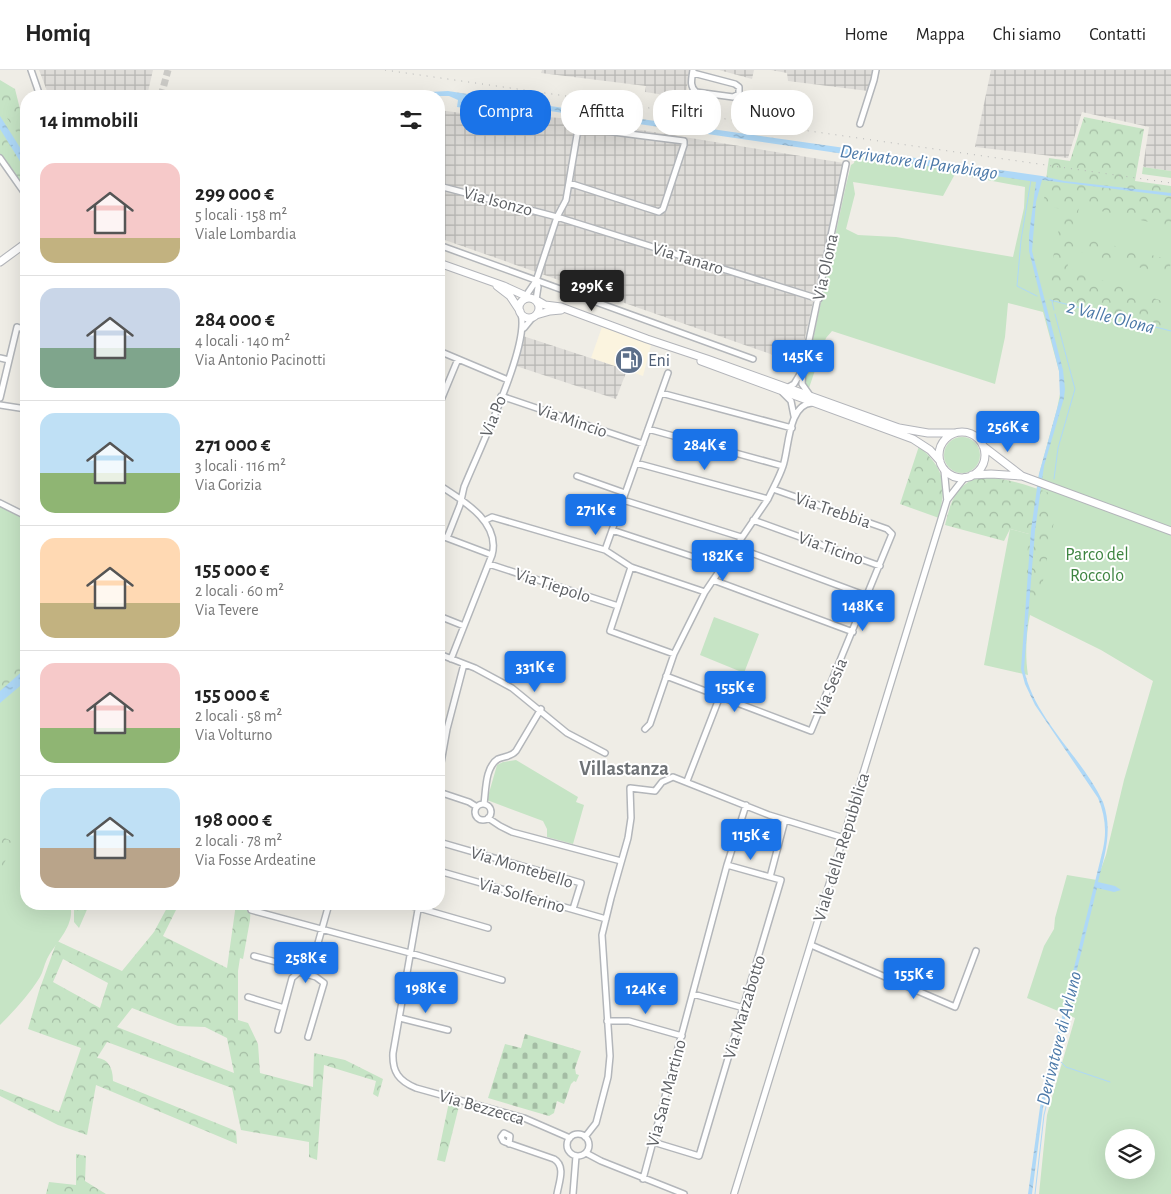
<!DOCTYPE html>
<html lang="it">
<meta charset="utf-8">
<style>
:root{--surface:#fff;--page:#f6f6f6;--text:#222;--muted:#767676;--line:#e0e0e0;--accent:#1a73e8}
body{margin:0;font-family:"Alegreya Sans",sans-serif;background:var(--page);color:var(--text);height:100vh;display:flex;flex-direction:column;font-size:19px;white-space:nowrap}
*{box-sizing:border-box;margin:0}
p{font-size:16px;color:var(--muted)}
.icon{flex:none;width:28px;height:28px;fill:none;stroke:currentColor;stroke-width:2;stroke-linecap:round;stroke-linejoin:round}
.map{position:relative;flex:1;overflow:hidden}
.sheet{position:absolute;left:20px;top:20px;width:425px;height:820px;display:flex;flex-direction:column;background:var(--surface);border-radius:20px;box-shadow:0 5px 20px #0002}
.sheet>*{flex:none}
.top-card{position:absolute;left:460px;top:20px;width:475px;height:45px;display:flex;gap:10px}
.buttons{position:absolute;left:1105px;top:1059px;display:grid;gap:10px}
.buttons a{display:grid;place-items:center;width:50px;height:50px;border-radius:50%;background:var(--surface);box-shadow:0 5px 20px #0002;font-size:25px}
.price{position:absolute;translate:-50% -42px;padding:0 11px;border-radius:5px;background:var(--accent);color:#fff;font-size:16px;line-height:32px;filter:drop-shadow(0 1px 2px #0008)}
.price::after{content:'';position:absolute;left:50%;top:30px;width:15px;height:11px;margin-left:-8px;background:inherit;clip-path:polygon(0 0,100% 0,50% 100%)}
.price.active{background:#222;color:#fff}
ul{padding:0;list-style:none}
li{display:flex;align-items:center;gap:15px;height:125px;padding:0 20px}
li+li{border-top:1px solid var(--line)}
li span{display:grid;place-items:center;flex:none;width:140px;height:100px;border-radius:15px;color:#555}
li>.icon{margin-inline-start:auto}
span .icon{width:60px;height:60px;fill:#fffc;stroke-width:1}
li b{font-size:21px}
h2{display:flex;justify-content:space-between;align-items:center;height:60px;padding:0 20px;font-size:21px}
.chip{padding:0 18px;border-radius:20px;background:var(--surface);box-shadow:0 5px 20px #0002;font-size:18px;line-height:45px}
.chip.active{background:var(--accent);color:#fff}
header{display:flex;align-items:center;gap:30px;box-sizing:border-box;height:70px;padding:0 25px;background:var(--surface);border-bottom:1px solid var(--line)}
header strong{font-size:24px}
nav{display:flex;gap:28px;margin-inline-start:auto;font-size:18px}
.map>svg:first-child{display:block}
.commercial{fill:#fbf4df}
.industrial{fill:url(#industrial-grid)}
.green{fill:#c6e4c5;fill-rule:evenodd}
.forest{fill:url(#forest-crowns);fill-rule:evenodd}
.cemetery{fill:url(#cemetery-stones)}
.water{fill:url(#water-ripples)}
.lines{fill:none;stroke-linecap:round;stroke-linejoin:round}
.stream{stroke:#aed8f7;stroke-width:1}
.secondary-tunnel{stroke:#cbcac6;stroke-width:7;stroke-dasharray:7 3.5;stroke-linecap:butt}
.minor-casing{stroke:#b3b6ba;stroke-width:8}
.tertiary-casing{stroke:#b3b6ba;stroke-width:8}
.secondary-casing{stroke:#b3b5ba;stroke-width:9}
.minor{stroke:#fff;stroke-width:5}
.tertiary{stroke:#fff;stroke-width:5.5}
.secondary{stroke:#fff;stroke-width:7}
.rail{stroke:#b4b5b5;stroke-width:1;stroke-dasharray:1 6;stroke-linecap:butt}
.labels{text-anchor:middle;stroke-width:4;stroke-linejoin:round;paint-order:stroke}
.street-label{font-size:18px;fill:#5e6165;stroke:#fff}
.service-label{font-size:18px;fill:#4e5e75;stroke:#fff;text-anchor:start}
.park-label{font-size:18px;fill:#3e8441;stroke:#fff}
.water-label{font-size:19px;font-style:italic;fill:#4c79a8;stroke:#fff}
.quarter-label{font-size:20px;font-weight:bold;fill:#6f7377;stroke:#fff}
</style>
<header>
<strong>Homiq</strong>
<nav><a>Home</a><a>Mappa</a><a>Chi siamo</a><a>Contatti</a></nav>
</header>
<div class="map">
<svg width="1171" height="1124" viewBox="0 0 1171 1124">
<defs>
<pattern id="industrial-grid" width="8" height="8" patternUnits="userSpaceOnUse" patternTransform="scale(1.25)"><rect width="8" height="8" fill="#dedcd8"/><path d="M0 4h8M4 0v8" fill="none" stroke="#b7b6b3"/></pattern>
<pattern id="forest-crowns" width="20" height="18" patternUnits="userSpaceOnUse" patternTransform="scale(1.25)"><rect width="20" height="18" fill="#c6e4c5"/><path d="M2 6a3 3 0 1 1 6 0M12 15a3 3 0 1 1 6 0" fill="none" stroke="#a4bca4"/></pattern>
<pattern id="cemetery-stones" width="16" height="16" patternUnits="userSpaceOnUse" patternTransform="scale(1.25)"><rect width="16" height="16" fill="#c6e4c5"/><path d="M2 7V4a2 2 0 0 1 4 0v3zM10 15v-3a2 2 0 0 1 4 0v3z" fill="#a4bca4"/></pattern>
<pattern id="water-ripples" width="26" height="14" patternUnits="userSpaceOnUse" patternTransform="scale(1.25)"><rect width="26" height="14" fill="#aed8f7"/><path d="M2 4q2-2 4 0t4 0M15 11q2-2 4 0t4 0" fill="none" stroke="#91b3cc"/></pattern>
</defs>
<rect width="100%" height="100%" fill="#efede6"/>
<path class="commercial" d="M602,257l49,18 -8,31 -52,-18z"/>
<path class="industrial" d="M39,0h114l-6,26h-98z
M542,0h148l-5,28 -40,-6 1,-6 -105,-13z
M719,0h35l-2,9z
M771,0h104l-7,21 -80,-10 -1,-8z
M991,0h180v101l-28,-4 6,-40 -67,-15 -14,46 -93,-11z
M439,40l73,10 8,-5 54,4 270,44 -45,201 -360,-126z
M523,266l104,34 -11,29 -100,-33z"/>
<path class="green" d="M0,13l26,43v69l-26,-38z
M856,85l173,25 1,-3 141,19v998h-132l8,-79 28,-97 -48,-20 17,-52 10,-17 1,-11 12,-43 30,5 9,-25 18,-75 29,-99 -52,-31 -71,-35c-4,19 -5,41 -2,60l-44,-10 26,-136 19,5 10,-60 18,-65 4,-20 -2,-18 -16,-59 -35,-9 -3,34 -10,47 -163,-53 -6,7 -17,50 -5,-4 2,-12 40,-187 5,-20 3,-2zM955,104l70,13 -1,21 -11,49 -117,-20 -38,-2 -12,-6 9,-35 -2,-12 90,14zM1114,1068h32v32h-32z
M1143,97l28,4v7l-29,-4z
M944 385a18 18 0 1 1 36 0a18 18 0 1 1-36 0Z
M0,435l26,14v385h44c6,21 -14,38 -23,55 -3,6 -4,13 -7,18 -11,18 -26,34 -40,48z
M714,547l45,17 -15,39 -44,-18z
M516,690l62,37 -2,5 8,3 -11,39 -26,-7v-8l-4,-8 -56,-21 10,-35 6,-3z"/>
<path class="forest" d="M0,10l15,9 7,28 4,9v21l-26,-40z
M1084,47l60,12 -9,52 36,5v41l-92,-21 -4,30 96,24 -2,15 -97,-25 -5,18 95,33 -1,26 -97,-22 -4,4h-5l-7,-27 15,-73 -20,-3c3,-16 3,-32 6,-48l21,3z
M0,59l26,42v18l-26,-38z
M919,376c27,25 27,37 20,72l-39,-14z
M977,407c25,0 49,7 72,16l5,28 -16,87 -16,9 7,-83 -19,-5 -6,12 -59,-16c6,-23 9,-37 32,-48z
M26,583v15l-26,23v-15z
M0,766l14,6 -11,24 -3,-1z
M74,834h14l1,1 -10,23 -5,-6z
M169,834h10l-16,32 64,32 9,-64h15l-1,16 -7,39 -3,-1 -2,13v49l10,3 10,21 2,29 53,14 1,-34 31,7 38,19 -5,18 -5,-3 3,-13 -52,-16 -7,95 -8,-3v-15l-68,-12 -9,-42 -125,-46 -10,16c12,1 16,11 16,23l123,50 1,13 -141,-59 -9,50 -29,-10 -58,-29v-7l59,23 22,-64 -53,-19 11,-38 18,-50 65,30 32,-39zM63,889l45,24 -8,25 -47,-26zM132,938l46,18 27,1 22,11 7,35 -117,-46z
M449,1032l10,4 -14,56 -8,-2z
M76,1084l10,2 -1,25 21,13h-60l3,-12 27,3z"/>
<path class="cemetery" d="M525,964l56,17 -6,17 1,6 3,1 -3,7 -2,-1 -3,3 -7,20 -7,-3 -3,12 -5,3 -61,-18 17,-54 16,4z"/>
<path class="water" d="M448,21l39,6v7c17,8 32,-2 49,0l506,72 22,5 107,12v3l-129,-16 -6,22 -4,49 31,119 2,19 -1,9 -20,68 -9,65 -11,138c10,50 58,88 79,133 10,28 2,52 -5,80l17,4 6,4 -7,2 -17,-4 -54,220 -11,86h-4l12,-87 63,-258c4,-18 2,-34 -5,-51l-63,-93 -10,-21 -4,-15 10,-139 8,-56 21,-76 -1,-27 -30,-120v-16l7,-53 -507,-74 -11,1 -17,9 -12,-1 1,-3h7v-1l-11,-2 -1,3h-6l-1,-4 -21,-3 1,-7 -9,-4h-37l18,-4z
M0,46l26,41v14l-26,-42z
M26,598v13l-26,22v-12z"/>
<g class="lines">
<path class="stream" d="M1031,110l-10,60 -4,46 20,10
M1050,230l121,31
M1052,231l2,9
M1054,409l4,-31 17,-59 -20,-75
M1059,990l7,7 44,15
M1035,1124l9,-79 15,-61"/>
<path class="secondary-tunnel" d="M161,26l7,-26"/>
<defs>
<path id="minor" d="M31,0l9,26
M693,3l42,11 4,3v7l-6,3 -37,-5c-7,-6 -4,-14 -3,-22
M860,54l14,-44 2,-10
M0,88l26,37
M439,116l118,31 262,82
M439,175l314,114
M523,230l13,-19 21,-64 9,-17 12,-71 4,-1 102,13v4l-21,64 -4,3 -90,-29
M536,230l2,-13 -2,-6
M524,258l9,-11
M439,281l69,29
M0,288l9,2
M787,318l7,-4 6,-10
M661,323l131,35
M783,323l8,8 3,15
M809,324l-7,-10 1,-15 43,-205
M501,326l142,48
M0,328l17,-71 9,3
M0,335l26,4
M439,335l19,-46
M648,359l135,37
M636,393l132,36
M577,406l48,17
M439,415c23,15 62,37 53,70l-41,104
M623,430l118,37
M0,433l26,13
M753,450l127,46
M484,451l8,-4 113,33 26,17 74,25
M612,460l109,36
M439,465l53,20
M447,468l13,-33 4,-18c14,-35 66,-141 57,-173
M735,477l132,49
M605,480l63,-177
M489,494l129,42
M631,497l-21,64 64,23
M713,510l140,52
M439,546l25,10
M439,584l36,14 37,20 55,45 38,20
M666,606l145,55 81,-197 -5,-5 -114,-40
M645,659l5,-5 24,-70 31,-62 63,-93c5,-11 11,-21 15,-33 6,-17 5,-62 29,-63
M439,704l8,-45 17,-65
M687,711l33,-85
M439,722l30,10 8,5
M484,734c2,-14 1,-37 14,-45 7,-3 13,-2 18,-8l25,-42
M475 742a8 8 0 1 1 16 0a8 8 0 1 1-16 0Z
M488,748l12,8 12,6 109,29
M439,772l142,41 -8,26
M727,795l43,12
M439,801l167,48
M250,834l1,6 159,43 92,27
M405,834l83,24
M419,834l-26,149c-1,19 6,28 23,35l108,30 46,20
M811,875l144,62 21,-56
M254,886l37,10 8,6
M309,905l20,-71
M693,924l51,14
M248,927l36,11
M400,948l48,12
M607,951h22l53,15
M278,960l14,-52 7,-6 17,5 8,6 -16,54
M567 1075a11 11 0 1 1 22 0a11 11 0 1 1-22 0Z
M585,1067l11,-14 12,-46 2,-21 -8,-121 9,-37 17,-60 3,-20 -1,-30 25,3 7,-9 11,-5 96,38 75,23
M653,1072l46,14 82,-276 -11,-3 15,-57
M509,1074l1,-8 -6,-3 -3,4 2,4 2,1 49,17c12,7 5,23 3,35
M586,1083l15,8 83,33
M643,1109l84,-314 19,-60
M573,1124l3,-38"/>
<path id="tertiary" d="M944,399l3,31
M734,1124l213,-694 18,-23"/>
<path id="secondary" d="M0,192l26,-19
M439,193l65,23 24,11
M497,216l13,10 10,15
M519 238a10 10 0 1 1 20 0a10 10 0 1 1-20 0Z
M538,231l7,4 16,2 86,32 60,20 192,69 29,5h26
M536,245l14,-4 11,-1
M701,291l212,78 17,11 10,11
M939 385a23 23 0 1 1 46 0a23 23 0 1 1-46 0Z
M983,376l39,30 149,55
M972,405l19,-1 30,2"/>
</defs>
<use href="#minor" class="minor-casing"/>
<use href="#tertiary" class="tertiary-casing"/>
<use href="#secondary" class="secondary-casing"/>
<use href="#minor" class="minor"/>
<use href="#tertiary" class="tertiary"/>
<use href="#secondary" class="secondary"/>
<path class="rail" d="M385,0l786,113"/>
</g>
<defs>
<symbol id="fuel-disc" viewBox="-11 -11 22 22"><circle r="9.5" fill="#5c6f8a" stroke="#fff"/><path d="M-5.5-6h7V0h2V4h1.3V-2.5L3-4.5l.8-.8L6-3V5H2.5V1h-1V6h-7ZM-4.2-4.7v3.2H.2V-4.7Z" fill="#fff"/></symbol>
</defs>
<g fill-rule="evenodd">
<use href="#fuel-disc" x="613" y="274" width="32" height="32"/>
</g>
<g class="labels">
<g class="street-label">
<text transform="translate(498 131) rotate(15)" y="6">Via Isonzo</text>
<text transform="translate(688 188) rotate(17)" y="6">Via Tanaro</text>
<text transform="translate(825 197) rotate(-78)" y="6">Via Olona</text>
<text transform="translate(493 346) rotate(-68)" y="6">Via Po</text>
<text transform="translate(572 350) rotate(19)" y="6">Via Mincio</text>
<text transform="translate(833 440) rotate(19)" y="6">Via Trebbia</text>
<text transform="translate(831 478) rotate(20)" y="6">Via Ticino</text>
<text transform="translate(553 515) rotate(18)" y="6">Via Tiepolo</text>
<text transform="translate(830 617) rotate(-67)" y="6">Via Sesia</text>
<text transform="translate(841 777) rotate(-73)" y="6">Viale della Repubblica</text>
<text transform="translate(522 797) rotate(17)" y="6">Via Montebello</text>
<text transform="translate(522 825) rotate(16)" y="6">Via Solferino</text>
<text transform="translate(744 937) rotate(-73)" y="6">Via Marzabotto</text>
<text transform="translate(666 1023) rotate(-75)" y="6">Via San Martino</text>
<text transform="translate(482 1037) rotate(16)" y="6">Via Bezzecca</text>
</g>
<g class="service-label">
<text x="648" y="296">Eni</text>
</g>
<g class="park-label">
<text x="1097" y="490">Parco del<tspan x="1097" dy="21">Roccolo</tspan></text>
</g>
<g class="water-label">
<text transform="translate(919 91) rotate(8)" y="7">Derivatore di Parabiago</text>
<text transform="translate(1111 246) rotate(14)" y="7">2 Valle Olona</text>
<text transform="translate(1058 968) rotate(-76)" y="7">Derivatore di Arluno</text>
</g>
<g class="quarter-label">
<text x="624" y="705">Villastanza</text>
</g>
</g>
</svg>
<div class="buttons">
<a><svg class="icon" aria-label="layers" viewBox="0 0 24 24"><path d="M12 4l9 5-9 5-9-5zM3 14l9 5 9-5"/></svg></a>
</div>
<b class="price active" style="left:592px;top:242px">299K €</b>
<b class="price" style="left:803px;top:312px">145K €</b>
<b class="price" style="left:1008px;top:383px">256K €</b>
<b class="price" style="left:705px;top:401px">284K €</b>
<b class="price" style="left:596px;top:466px">271K €</b>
<b class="price" style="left:723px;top:512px">182K €</b>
<b class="price" style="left:863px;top:562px">148K €</b>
<b class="price" style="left:535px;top:623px">331K €</b>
<b class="price" style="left:735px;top:643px">155K €</b>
<b class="price" style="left:751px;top:791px">115K €</b>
<b class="price" style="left:306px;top:914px">258K €</b>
<b class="price" style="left:914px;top:930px">155K €</b>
<b class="price" style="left:426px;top:944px">198K €</b>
<b class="price" style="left:646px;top:945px">124K €</b>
<div class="top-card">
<a class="chip active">Compra</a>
<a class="chip">Affitta</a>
<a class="chip">Filtri</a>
<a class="chip">Nuovo</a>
</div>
<section class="sheet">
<h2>14 immobili<svg class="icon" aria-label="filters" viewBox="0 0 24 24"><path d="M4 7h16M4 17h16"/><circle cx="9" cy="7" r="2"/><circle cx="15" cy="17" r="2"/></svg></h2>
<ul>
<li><span style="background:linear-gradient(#f6c9c9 75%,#c2b280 0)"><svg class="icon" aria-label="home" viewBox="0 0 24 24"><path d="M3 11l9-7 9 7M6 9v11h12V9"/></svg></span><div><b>299 000 €</b><p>5 locali · 158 m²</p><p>Viale Lombardia</p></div></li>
<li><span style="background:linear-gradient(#c9d6e8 60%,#7fa58c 0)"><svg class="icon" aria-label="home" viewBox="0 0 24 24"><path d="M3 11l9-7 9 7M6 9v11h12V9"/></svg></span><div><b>284 000 €</b><p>4 locali · 140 m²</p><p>Via Antonio Pacinotti</p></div></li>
<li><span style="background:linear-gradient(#bfe0f5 60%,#8fb573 0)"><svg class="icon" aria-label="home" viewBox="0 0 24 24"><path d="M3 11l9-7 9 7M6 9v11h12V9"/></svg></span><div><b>271 000 €</b><p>3 locali · 116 m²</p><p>Via Gorizia</p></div></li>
<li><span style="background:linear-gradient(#ffd9b3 65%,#c2b280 0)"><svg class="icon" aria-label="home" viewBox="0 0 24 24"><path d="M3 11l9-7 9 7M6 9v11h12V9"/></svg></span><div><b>155 000 €</b><p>2 locali · 60 m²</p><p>Via Tevere</p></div></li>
<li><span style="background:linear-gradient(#f6c9c9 65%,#8fb573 0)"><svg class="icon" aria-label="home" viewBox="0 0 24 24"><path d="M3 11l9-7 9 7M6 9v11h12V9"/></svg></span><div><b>155 000 €</b><p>2 locali · 58 m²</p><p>Via Volturno</p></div></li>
<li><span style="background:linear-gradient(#bfe0f5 60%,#b9a48a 0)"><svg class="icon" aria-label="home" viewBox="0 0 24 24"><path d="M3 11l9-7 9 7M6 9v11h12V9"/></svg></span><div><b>198 000 €</b><p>2 locali · 78 m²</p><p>Via Fosse Ardeatine</p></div></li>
</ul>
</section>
</div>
